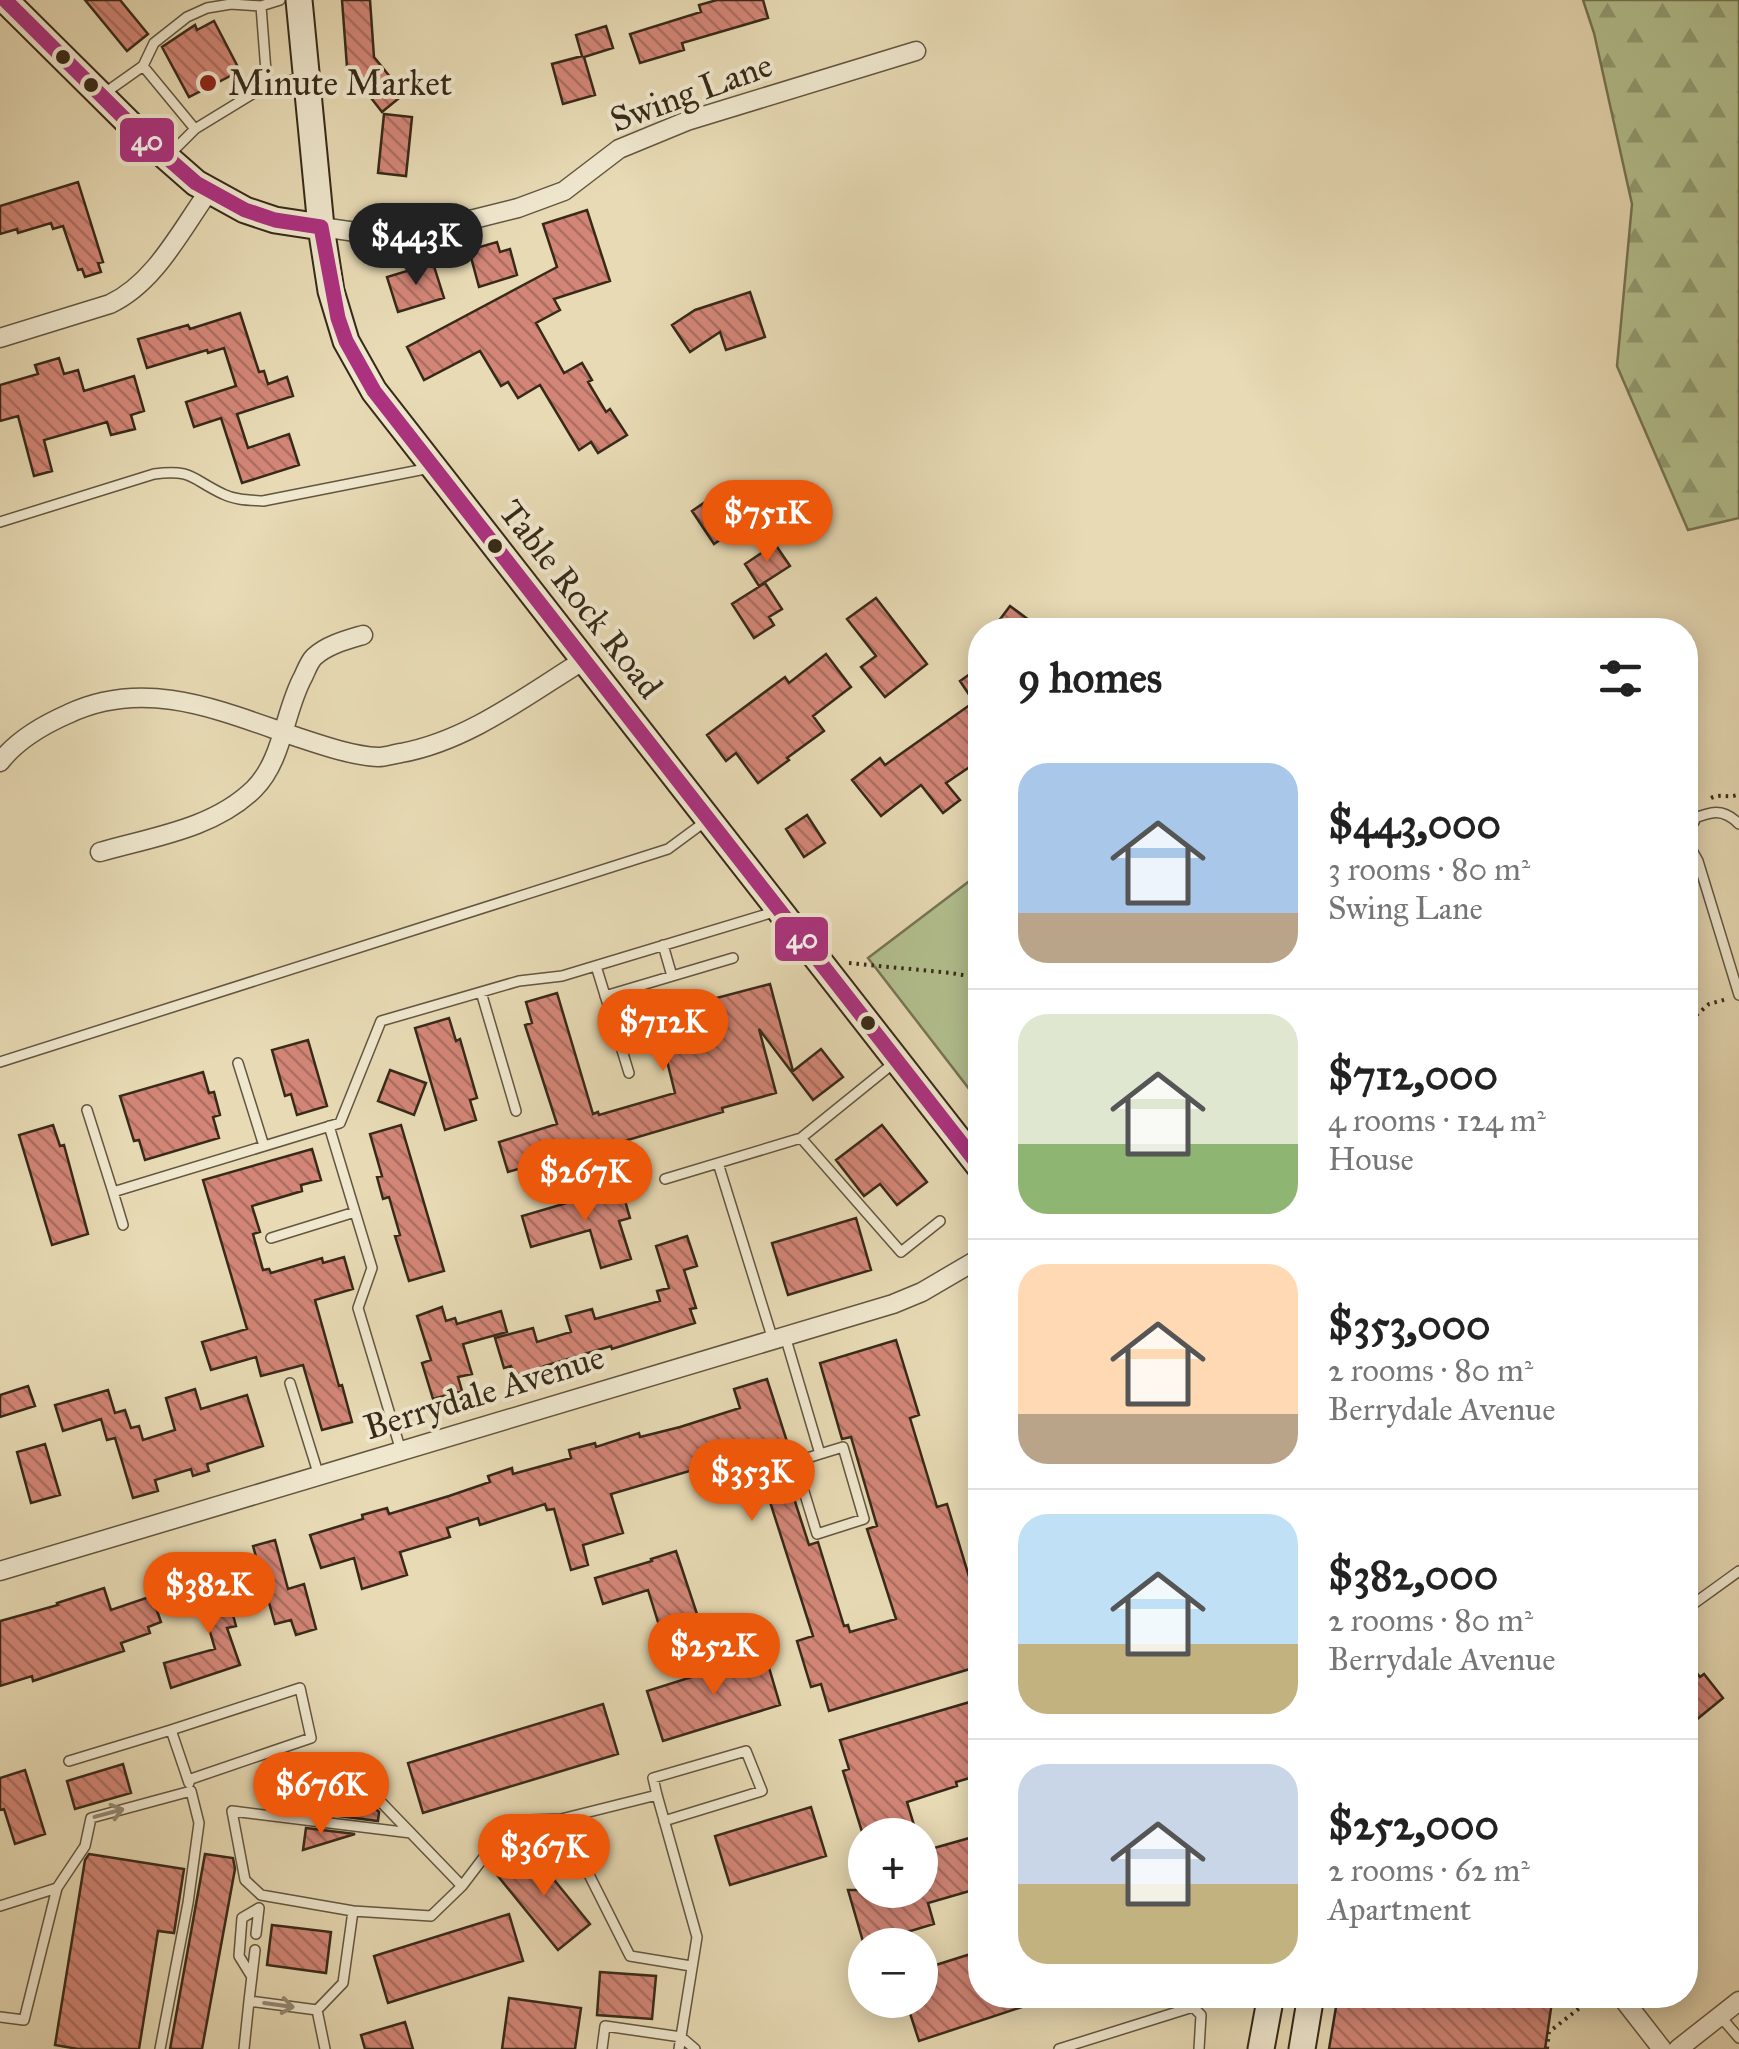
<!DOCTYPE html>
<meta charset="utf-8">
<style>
:root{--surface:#fff;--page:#f6f6f6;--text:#222;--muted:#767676;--line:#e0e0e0;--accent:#ea580c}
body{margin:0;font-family:"IM FELL Great Primer",serif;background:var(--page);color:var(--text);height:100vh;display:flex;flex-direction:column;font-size:38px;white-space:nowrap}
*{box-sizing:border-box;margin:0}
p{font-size:32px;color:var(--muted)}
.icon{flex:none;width:55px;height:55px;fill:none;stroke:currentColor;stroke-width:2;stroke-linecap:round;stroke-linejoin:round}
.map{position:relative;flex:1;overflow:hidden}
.side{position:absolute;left:968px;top:618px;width:730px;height:1390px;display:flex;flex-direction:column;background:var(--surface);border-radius:40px;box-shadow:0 5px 25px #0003}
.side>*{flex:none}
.fabs{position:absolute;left:848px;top:1818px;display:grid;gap:20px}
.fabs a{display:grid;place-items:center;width:90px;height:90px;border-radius:50%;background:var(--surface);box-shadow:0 5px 25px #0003;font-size:50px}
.price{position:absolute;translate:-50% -85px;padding:0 22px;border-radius:35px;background:var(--accent);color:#fff;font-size:32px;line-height:65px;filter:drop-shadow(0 2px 5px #0008)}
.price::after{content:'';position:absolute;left:50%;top:60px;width:30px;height:22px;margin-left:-15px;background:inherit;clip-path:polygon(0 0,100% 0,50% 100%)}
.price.active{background:#222;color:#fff}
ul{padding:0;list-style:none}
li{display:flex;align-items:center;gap:30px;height:250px;padding:0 50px}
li+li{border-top:2px solid var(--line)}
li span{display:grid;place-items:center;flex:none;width:280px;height:200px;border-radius:30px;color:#555}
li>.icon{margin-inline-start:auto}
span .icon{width:120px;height:120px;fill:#fffc;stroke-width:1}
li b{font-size:42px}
h2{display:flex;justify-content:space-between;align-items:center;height:120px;padding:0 50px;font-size:42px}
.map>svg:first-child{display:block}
.grass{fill:#b3c08f;stroke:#757554;stroke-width:2.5}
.forest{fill:url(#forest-firs);stroke:#757554;stroke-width:2.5}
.building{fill:url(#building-back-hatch);stroke:#372a19;stroke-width:2.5}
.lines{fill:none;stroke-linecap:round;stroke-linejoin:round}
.lane-casing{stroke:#635640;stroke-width:12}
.street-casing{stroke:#635640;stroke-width:21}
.secondary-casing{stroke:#372a19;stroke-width:29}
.path{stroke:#372a19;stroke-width:4;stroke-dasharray:2.5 5;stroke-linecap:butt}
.lane{stroke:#efe7ce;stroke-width:9}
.street{stroke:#efe7ce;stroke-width:18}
.secondary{stroke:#efe7ce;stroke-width:25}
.bus-1-casing{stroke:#efe7ce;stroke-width:22}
.bus-1{stroke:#ac3280;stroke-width:15}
.oneway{stroke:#938874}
.bus-dot{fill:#372a19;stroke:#efe7ce;stroke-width:4}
.poi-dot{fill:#8f2418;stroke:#efe7ce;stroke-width:4}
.labels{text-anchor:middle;stroke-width:8;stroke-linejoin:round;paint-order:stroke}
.poi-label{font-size:35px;fill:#372a19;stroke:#efe7ce;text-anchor:start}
.street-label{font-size:35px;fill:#372a19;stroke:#efe7ce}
.line-badge{stroke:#efe7ce;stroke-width:4}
.badge-label{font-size:28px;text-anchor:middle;font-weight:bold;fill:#fff}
</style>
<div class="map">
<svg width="1739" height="2049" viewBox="0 0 1739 2049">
<defs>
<pattern id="forest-firs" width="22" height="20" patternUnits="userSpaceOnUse" patternTransform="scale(2.5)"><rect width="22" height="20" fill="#b3c08f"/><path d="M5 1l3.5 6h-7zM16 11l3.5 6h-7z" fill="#929c74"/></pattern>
<pattern id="building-back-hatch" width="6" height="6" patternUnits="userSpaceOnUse" patternTransform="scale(2.5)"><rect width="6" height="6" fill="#d38677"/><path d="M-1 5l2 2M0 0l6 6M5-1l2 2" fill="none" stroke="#ac6e61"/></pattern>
</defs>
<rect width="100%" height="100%" fill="#e7dab4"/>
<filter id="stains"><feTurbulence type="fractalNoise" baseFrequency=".002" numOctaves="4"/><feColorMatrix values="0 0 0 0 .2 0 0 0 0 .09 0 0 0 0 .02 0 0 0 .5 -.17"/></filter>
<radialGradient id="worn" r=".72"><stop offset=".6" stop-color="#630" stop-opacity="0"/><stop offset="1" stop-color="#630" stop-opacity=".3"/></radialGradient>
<path class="grass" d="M980,873v230l-112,-145z"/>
<path class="forest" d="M1583,0h156v518l-51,12 -71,-164 15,-162 -38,-171z"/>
<path class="building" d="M85,0h35l28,34 -21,17z
M342,0h28l4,57 30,37 -22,18 -35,-45z
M717,0h46l5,18 -86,25 2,7 -44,13 -10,-29 71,-22 -2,-7z
M214,21l26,50 -51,26 -27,-50 33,-22 2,5z
M606,26l7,22 -29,9 11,38 -32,9 -11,-40 30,-8 -6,-21z
M384,114l28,3 -6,59 -28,-3z
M78,182l25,80 -5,1 3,9 -16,5 -3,-8 -4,1 -15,-44 -10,3 -2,-6 -33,10 -1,-4 -17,5v-28z
M587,210l23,71 -56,18 6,11 -24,13 28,50 18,-10 10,17 -4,2 18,30 4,-3 17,26 -29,18 -7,-11 -12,8 -39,-65 -22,13 -10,-16 -7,4 -21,-35 -56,29 -17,-33 150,-80 -14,-43z
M497,242l3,10 10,-3 7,26 -38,12 -10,-37z
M433,263l11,35 -46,14 -11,-35z
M750,292l15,45 -39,13 -6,-18 -30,20 -18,-27 23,-15z
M240,313l19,59 5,-1 4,13 19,-7 6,19 -56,18 11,34 41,-14 10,31 -57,18 -21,-65 -27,9 -8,-25 50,-16 -12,-38 -16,5 -1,-3 -60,18 -9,-29 50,-14 2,4z
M59,358l5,16 14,-4 6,21 50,-15 10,35 -13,4 4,14 -24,6 -4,-13 -63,18 8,31 -18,5 -16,-60 -18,5v-36l38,-11 -3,-9z
M708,500l7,11 9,-6 15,22 -25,17 -22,-33z
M775,544l15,22 -31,20 -14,-22z
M765,583l17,26 -13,8 5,8 -20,13 -22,-34z
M876,598l51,66 -42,33 -24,-30 15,-11 -29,-37z
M1010,606l19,14 -7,10h-30z
M826,654l25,33 -38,29 11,15 -37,27 2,2 -31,23 -22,-30 -10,8 -19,-26 78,-58 4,6z
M980,667v93l-34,23 14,17 -17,13 -22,-28 -40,31 -29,-36 28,-22 5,7 89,-63 -14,-21z
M807,815l18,28 -21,14 -18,-28z
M770,984l23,87 28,-22 22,28 -30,23 -54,-71 17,64 -54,15 1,4 -129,38 -1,-3 -85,25 -9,-30 58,-18 -32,-99 7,-2 -6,-21 31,-9 36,121 5,-2 1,3 76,-22 -19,-76 30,-7 -2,-8 24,-6 1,4z
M449,1018l7,23 4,-2 17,59 -7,2 6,20 -31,10 -30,-102z
M308,1040l19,66 -30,9 -6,-21 -6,2 -13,-46z
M390,1070l36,13 -12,32 -36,-14z
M203,1072l6,21 5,-1 6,23 -7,2 6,21 -74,22 -6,-20 -5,1 -14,-45z
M53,1125l7,21 4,-1 24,89 -36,11 -33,-110z
M401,1125l43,146 -35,10 -14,-45 5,-1 -11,-38 -6,2 -6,-22 5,-1 -12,-42z
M882,1125l45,57 -30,23 -17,-21 -16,12 -28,-36z
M312,1149l9,31 -20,5 1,6 -50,15 8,26 -7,2 10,36 6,-1 2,4 51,-15 1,5 21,-6 9,32 -38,11 24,86 3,-1 10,37 -30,8 -19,-65 -42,11 -5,-19 -45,13 -9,-28 45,-13 -44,-149z
M621,1187l9,31 -11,3 12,38 -30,9 -11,-38 -59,17 -9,-31z
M856,1218l15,52 -83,25 -16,-52z
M687,1236l10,30 -13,4 12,38 -6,1 5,14 -83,26 -1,-3 -67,20 1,4 -30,9 -4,-13 -7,2 -9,-30 38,-10 4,14 34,-10 -5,-16 26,-7 3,10 65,-18 -3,-10 12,-3 -13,-42z
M442,1307l4,14 9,-3 2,6 44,-13 6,21 -44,12 9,30 -14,3 4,14 -29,8 -11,-36 9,-3 -14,-44z
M896,1340l23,75 -9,3 27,89 10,-3 27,89 6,-1v74l-151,45 -8,-27 -10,3 -14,-46 16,-5 -59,-184 -143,42 12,39 -40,12 5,20 -17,5 -17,-61 -7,1 -2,-6 -65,21 -2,-7 -31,10 3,9 -50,15 7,23 -45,14 -8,-31 -33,10 -11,-33 53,-16 -1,-4 25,-7 2,6 60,-18 41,-14 -2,-6 24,-8 1,6 58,-16 -2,-8 26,-7 1,4 43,-14 1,4 40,-10 60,-19 -6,-19 33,-10 24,75 -10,4 28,87 9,-3 26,84 4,-1 2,7 46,-13 -29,-90 10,-3 -26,-89 -9,2 -22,-76z
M28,1386l7,20 -35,11v-22z
M195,1389l6,20 46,-14 16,51 -56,18 2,7 -16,5 -2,-7 -36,11 3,11 -25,7 -18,-60 -8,2 -6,-21 -38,12 -8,-26 53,-15 7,23 10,-3 6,18 8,-2 4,14 32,-10 -9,-32z
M45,1444l15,51 -29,8 -14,-51z
M275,1540l13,49 16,-5 12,45 -20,6 -5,-15 -16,4 -22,-78z
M676,1551l24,72 -38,12 -14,-45 -45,14 -8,-26 57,-17 -1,-2z
M221,1571l15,55 -9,2 13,37 -69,23 -7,-25 51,-14 -19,-65 10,-3 -2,-5z
M104,1588l7,22 41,-14 9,26 -13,5 2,6 -29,10 3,8 -91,30 -1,-5 -32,10v-65l58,-16 -1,-2z
M765,1654l15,51 -117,36 -16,-50z
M1685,1658l15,19 4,-3 19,24 -38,31z
M980,1699v76l-24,7 1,4 -50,16 10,33h-54l-20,-64 6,-2 -9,-29z
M603,1704l15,50 -195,59 -15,-50z
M123,1764l8,29 -56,16 -8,-28z
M25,1770l20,64 -30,10 -11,-35 -4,1v-32z
M310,1800l67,10 2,2 -1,9 -70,-9z
M811,1807l15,49 -96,29 -15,-49z
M306,1828l49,6 -52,16z
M980,1835v53l-52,15 6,21 -70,21 -16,-55h72v-38z
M529,1849l61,75 -32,26 -61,-75z
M89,1854l95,15 -10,64 -16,-2 -19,118h-61l-23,-4 30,-185z
M205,1854l28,4 2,11 -33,180h-32z
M509,1914l14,47 -135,42 -14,-47z
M272,1925l59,7 -5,41 -59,-8z
M980,1951v44h66v4l-127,42 -12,-37 13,-4v-30z
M600,1972l56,4 -4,43 -55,-4z
M1338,1995h215l-8,54h-216z
M509,1998l72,10 -6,41h-73z
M405,2022l8,27h-48l-4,-14z"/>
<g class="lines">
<defs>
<path id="lane" d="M143,66l11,-23 33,-26 20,-9 24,-4 30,2
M267,85l36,-7
M102,95l41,-29 52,63 -26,26
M195,129l72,-44 -6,-79 19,-6
M0,522l154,-48c39,-5 37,5 69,20 12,6 26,6 40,7l167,-33
M1690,820c20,-8 32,-13 49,4
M1685,838l13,23 41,134
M663,945l9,31
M596,966l33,107
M481,992l35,119
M605,996l128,-38
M0,1062l668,-213 38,-28
M238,1063l26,83
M87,1110l26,82 227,-69 41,-102 138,-40 43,-5 215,-65
M329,1126l43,142 -14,40 43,143
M801,1138l100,114 39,-31
M718,1163l55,177
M665,1179l136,-41 94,-76
M113,1192l10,33
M271,1238l84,-26
M785,1336l35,118 23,-7 21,72 -47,15 -22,-72 25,-8
M290,1383l29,93
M1685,1610l54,-39
M171,1730l129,-42 11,50 -123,42
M69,1761l102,-31 18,53
M657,1795l-96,24 69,137 61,10
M664,1821l98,-30 -16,-40 -93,27 4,17 40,142 -18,112
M462,1886l38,-50 30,-16 31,-1
M0,1906l57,-18
M353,1911l78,5 31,-30 -84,-87
M256,1934l3,-26
M252,1977l-13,-21 3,-38 17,-10
M249,2001l6,-51
M317,2010l26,-27 10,-72 -92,-16 -16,-15 -13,-69 179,22
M1720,2016l19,22
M0,2017l24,3 33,-132 28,-42 6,-28 100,-27 8,32 -11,80 -28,146
M244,2049l5,-48 68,9 8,39
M602,2049l3,-23 76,11 14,12
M1059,2049l134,-42 8,8 -2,34"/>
<path id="street" d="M321,227l42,6 33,-3 58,-6 64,-16 46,-17 55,-42 68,-28 229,-70
M0,338l110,-34c45,-21 71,-74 99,-113
M0,762c17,-22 43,-37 68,-48 78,-37 153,-3 229,23 24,8 56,19 81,20 7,0 16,-3 23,-4 67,-12 126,-58 183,-93
M1685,822l5,-2
M100,852c52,-15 113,-23 154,-63 29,-29 30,-77 49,-112 3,-6 6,-15 11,-20 13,-12 32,-17 49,-22
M0,1571l893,-267 29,-12 58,-34
M1620,1995l42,54
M1678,2049l61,-48"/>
<path id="secondary" d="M5,0l134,133 57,50 49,27 30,10 46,7
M299,0l22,227 10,64 15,50 28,50 606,776
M1261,2049l10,-54
M1302,2049l9,-54"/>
</defs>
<use href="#lane" class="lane-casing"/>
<use href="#street" class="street-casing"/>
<use href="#secondary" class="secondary-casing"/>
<path class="path" d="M1711,798c10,-5 19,1 28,-4
M849,963l102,10 29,5
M1685,1025l24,-21 18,-5
M1547,2049l2,-17 42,-33"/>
<use href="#lane" class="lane"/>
<use href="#street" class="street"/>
<use href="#secondary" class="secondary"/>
<defs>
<path id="bus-1" d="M5,0l134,133 57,50 49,27 30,10 46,7
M321,227l17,91 8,23 28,50 606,776"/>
</defs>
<use href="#bus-1" class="bus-1-casing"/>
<use href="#bus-1" class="bus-1"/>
</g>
<defs><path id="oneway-shaft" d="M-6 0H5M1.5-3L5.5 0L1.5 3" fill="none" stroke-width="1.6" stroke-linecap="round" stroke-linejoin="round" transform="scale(2.5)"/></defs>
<g class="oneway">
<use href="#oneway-shaft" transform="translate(109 1813) rotate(-15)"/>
<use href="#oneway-shaft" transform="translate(279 2005) rotate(8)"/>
</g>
<g class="bus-dot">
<circle cx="63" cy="57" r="9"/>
<circle cx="91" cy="85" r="9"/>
<circle cx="495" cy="546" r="9"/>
<circle cx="868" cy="1023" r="9"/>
</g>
<circle class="poi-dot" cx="208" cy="83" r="10"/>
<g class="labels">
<g class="poi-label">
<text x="228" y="95">Minute Market</text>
</g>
<g class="street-label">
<text transform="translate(691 92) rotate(-20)" y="12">Swing Lane</text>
<text transform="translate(581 599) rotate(52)" y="12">Table Rock Road</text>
<text transform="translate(484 1392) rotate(-17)" y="12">Berrydale Avenue</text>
</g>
</g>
<g class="line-badge">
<rect x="118" y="116" width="58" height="48" rx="10" fill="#ac3280"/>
<rect x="773" y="915" width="57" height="48" rx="10" fill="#ac3280"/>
</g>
<g class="badge-label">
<text x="147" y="150">40</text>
<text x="802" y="948">40</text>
</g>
<rect width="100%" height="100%" filter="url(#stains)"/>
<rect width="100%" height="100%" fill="url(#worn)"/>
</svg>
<div class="fabs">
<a>+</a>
<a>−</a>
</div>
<b class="price active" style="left:416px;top:288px">$443K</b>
<b class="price" style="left:767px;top:565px">$751K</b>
<b class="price" style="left:663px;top:1074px">$712K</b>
<b class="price" style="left:585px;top:1224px">$267K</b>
<b class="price" style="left:752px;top:1524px">$353K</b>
<b class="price" style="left:209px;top:1637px">$382K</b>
<b class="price" style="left:714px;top:1698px">$252K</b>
<b class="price" style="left:321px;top:1837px">$676K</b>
<b class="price" style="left:544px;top:1899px">$367K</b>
<section class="side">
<h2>9 homes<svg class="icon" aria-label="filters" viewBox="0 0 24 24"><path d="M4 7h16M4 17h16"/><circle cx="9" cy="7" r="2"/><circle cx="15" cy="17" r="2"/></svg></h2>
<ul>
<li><span style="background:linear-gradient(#a9c7e8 75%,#b9a48a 0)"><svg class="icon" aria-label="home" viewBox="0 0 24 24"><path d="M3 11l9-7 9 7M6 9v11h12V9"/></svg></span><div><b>$443,000</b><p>3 rooms · 80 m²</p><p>Swing Lane</p></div></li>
<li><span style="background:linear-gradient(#dfe7d0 65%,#8fb573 0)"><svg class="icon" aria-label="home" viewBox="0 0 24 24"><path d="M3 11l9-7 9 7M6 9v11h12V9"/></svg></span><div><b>$712,000</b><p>4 rooms · 124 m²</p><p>House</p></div></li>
<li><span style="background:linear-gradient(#ffd9b3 75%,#b9a48a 0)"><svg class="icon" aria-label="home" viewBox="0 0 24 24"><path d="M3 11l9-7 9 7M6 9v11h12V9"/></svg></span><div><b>$353,000</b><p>2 rooms · 80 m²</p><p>Berrydale Avenue</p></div></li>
<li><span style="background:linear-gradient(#bfe0f5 65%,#c2b280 0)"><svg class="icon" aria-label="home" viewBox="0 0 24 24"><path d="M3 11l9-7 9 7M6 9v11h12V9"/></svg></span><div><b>$382,000</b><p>2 rooms · 80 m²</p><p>Berrydale Avenue</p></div></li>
<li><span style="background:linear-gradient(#c9d6e8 60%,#c2b280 0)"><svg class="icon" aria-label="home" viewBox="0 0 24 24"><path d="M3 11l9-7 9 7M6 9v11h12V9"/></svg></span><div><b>$252,000</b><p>2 rooms · 62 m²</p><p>Apartment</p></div></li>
</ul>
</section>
</div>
